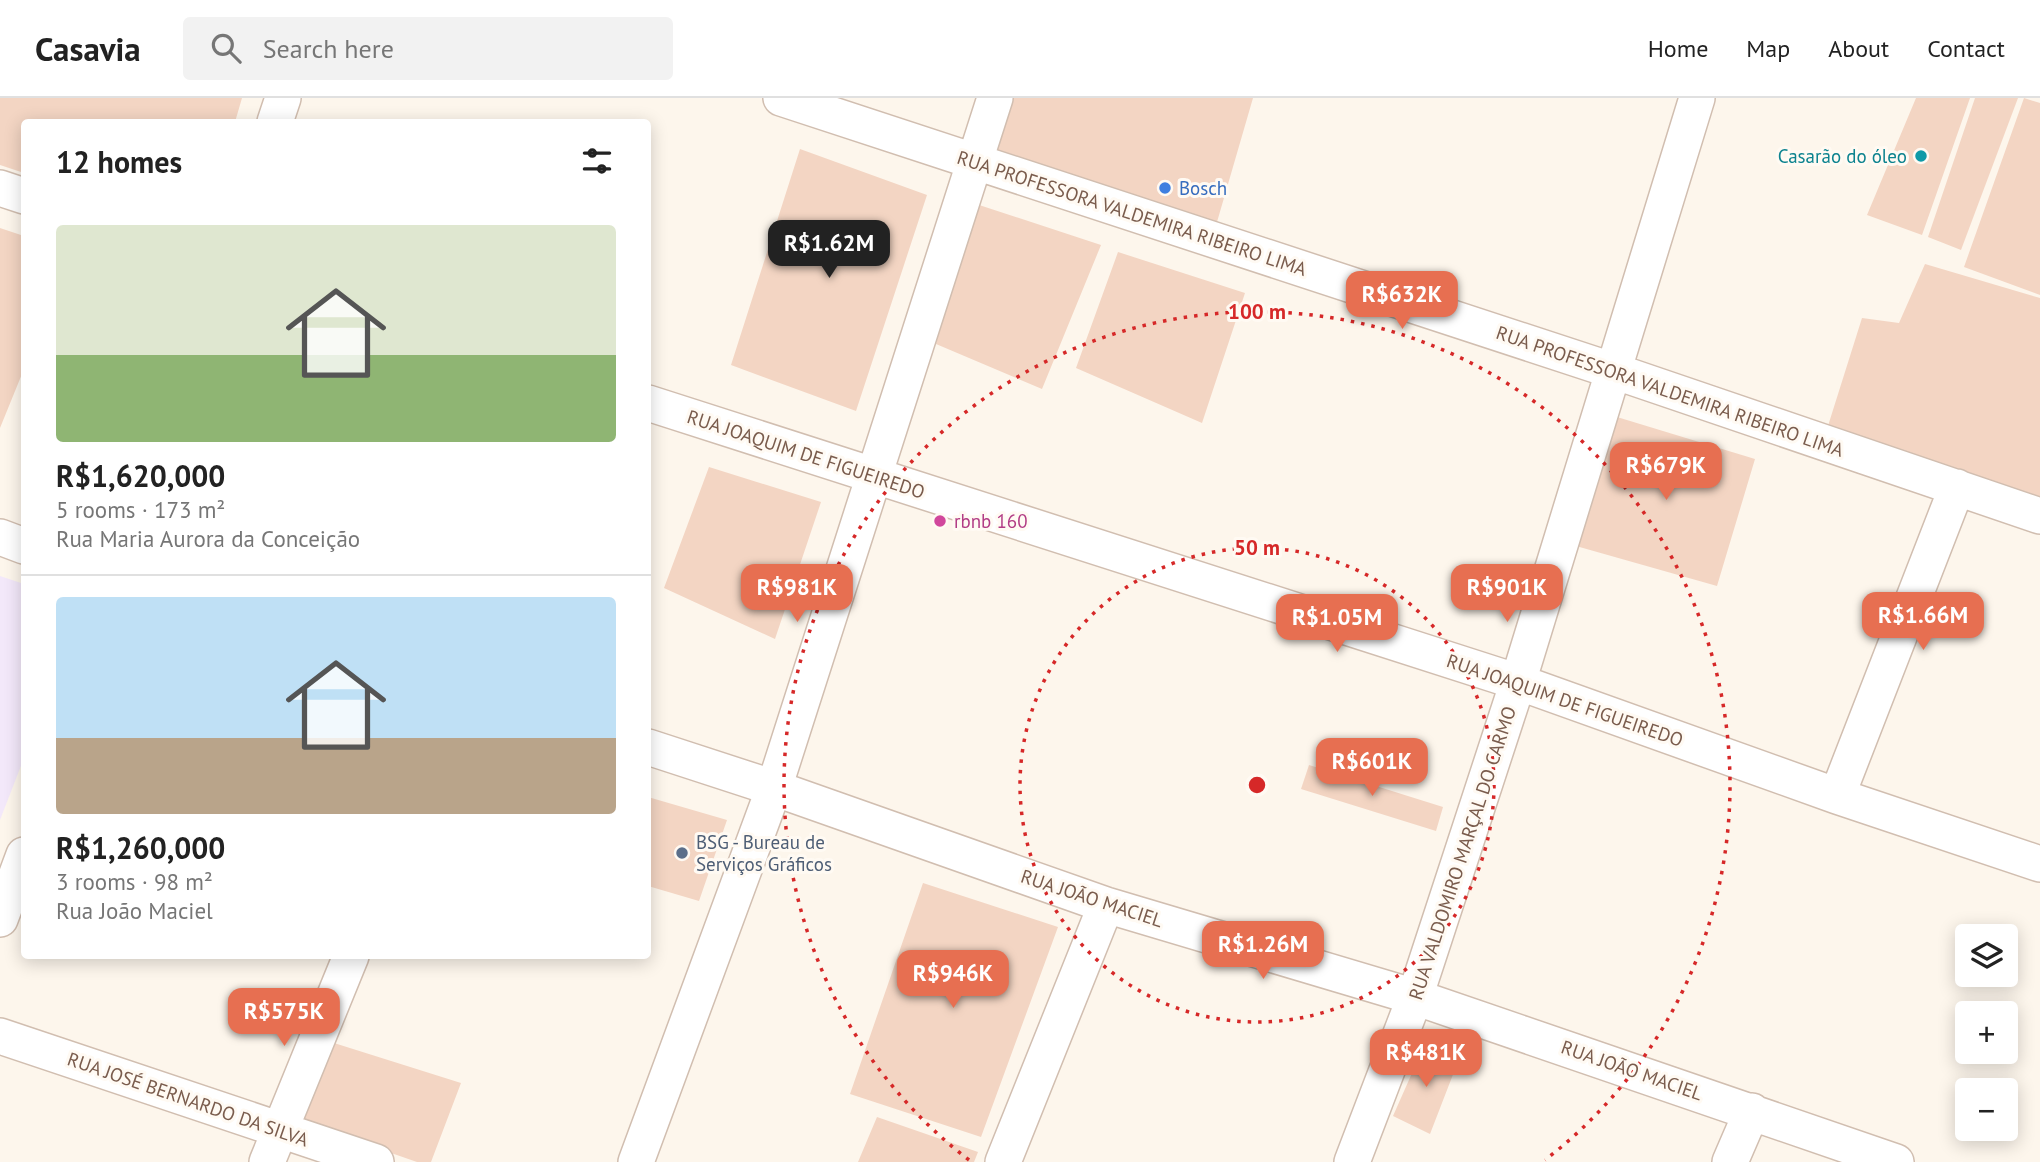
<!DOCTYPE html>
<meta charset="utf-8">
<style>
:root{--surface:#fff;--page:#f2f2f2;--text:#222;--muted:#767676;--line:#e0e0e0;--accent:#e76f51}
body{margin:0;font-family:"PT Sans",sans-serif;background:var(--page);color:var(--text);height:100vh;display:flex;flex-direction:column;font-size:26px;white-space:nowrap}
*{box-sizing:border-box;margin:0}
p{font-size:23px;color:var(--muted)}
.icon{flex:none;width:38px;height:38px;fill:none;stroke:currentColor;stroke-width:2;stroke-linecap:round;stroke-linejoin:round}
.map{position:relative;flex:1;overflow:hidden}
.drawer{position:absolute;left:21px;top:21px;width:630px;height:840px;display:flex;flex-direction:column;background:var(--surface);border-radius:7px;box-shadow:0 4px 18px #0003}
.drawer>*{flex:none}
.tools{position:absolute;left:1955px;top:826px;display:grid;gap:14px}
.tools a{display:grid;place-items:center;width:63px;height:63px;border-radius:7px;background:var(--surface);box-shadow:0 4px 18px #0003;font-size:35px}
.price{position:absolute;translate:-50% -60px;padding:0 16px;border-radius:14px;background:var(--accent);color:#fff;font-size:23px;line-height:46px;filter:drop-shadow(0 2px 4px #0008)}
.price::after{content:'';position:absolute;left:50%;top:42px;width:21px;height:16px;margin-left:-10px;background:inherit;clip-path:polygon(0 0,100% 0,50% 100%)}
.price.on{background:#222;color:#fff}
ul{padding:0;list-style:none}
li{display:grid;align-content:center;gap:14px;height:371px;padding:0 35px}
li+li{border-top:2px solid var(--line)}
li span{display:grid;place-items:center;height:217px;border-radius:7px;color:#555}
li>.icon{margin-inline-start:auto}
span .icon{width:126px;height:126px;fill:#fffc;stroke-width:1}
li b{font-size:30px}
h2{display:flex;justify-content:space-between;align-items:center;height:84px;padding:0 35px;font-size:30px}
header{display:flex;align-items:center;gap:42px;box-sizing:border-box;height:98px;padding:0 35px;background:var(--surface);border-bottom:2px solid var(--line)}
header strong{font-size:33px}
nav{display:flex;gap:38px;margin-inline-start:auto;font-size:24px}
.search{width:490px;height:63px;background:var(--page);display:flex;align-items:center;gap:18px;box-sizing:border-box;padding:0 24px;border-radius:7px;color:var(--muted);font-size:26px}
.map>svg:first-child{display:block}
.education{fill:#f3e8fa}
.building{fill:#f3d5c3}
.lines{fill:none;stroke-linecap:round;stroke-linejoin:round}
.street-casing{stroke:#d1beb0;stroke-width:38}
.street{stroke:#fff;stroke-width:35}
.ring{fill:none;stroke:#d62828;stroke-width:3.5;stroke-dasharray:3.5 7}
.culture-dot{fill:#0f9aa8;stroke:#fffaf3;stroke-width:2.5}
.shop-dot{fill:#3f7fe0;stroke:#fffaf3;stroke-width:2.5}
.hotel-dot{fill:#d1479c;stroke:#fffaf3;stroke-width:2.5}
.service-dot{fill:#5c6f8a;stroke:#fffaf3;stroke-width:2.5}
.labels{text-anchor:middle;stroke-width:6;stroke-linejoin:round;paint-order:stroke}
.culture-label{font-size:19px;fill:#0d838f;stroke:#fffaf3;text-anchor:end}
.shop-label{font-size:19px;fill:#366cbe;stroke:#fffaf3;text-anchor:start}
.street-label{font-size:19px;fill:#7a5c4d;stroke:#fffaf3}
.hotel-label{font-size:19px;fill:#b23c85;stroke:#fffaf3;text-anchor:start}
.service-label{font-size:19px;fill:#4e5e75;stroke:#fffaf3;text-anchor:start}
.centre{fill:#d62828;stroke:#fffaf3;stroke-width:3.5}
.ring-label{font-size:21px;text-anchor:middle;font-weight:bold;fill:#d62828;stroke:#fffaf3;stroke-width:6;stroke-linejoin:round;paint-order:stroke}
</style>
<header>
<strong>Casavia</strong>
<div class="search"><svg class="icon" aria-label="search" viewBox="0 0 24 24"><circle cx="10" cy="10" r="6"/><path d="M15 15l6 6"/></svg>Search here</div>
<nav><a>Home</a><a>Map</a><a>About</a><a>Contact</a></nav>
</header>
<div class="map">
<svg width="2040" height="1064" viewBox="0 0 2040 1064">
<rect width="100%" height="100%" fill="#fdf6ec"/>
<path class="education" d="M0,478l24,8v174l-24,62z"/>
<path class="building" d="M0,0h242l-7,24h-211v51l-24,-8z
M1007,0h246l-36,124 -227,-68z
M1916,0h54l-48,137 -55,-20z
M1975,0h43l-57,152 -33,-13z
M2024,0l16,5v192l-76,-28z
M800,51l127,46 -71,216 -125,-46z
M973,105l128,42 -59,144 -106,-45z
M0,130l24,8v133l-24,59z
M1118,154l127,41 -43,130 -126,-55z
M1925,166l115,34v204l-213,-73 35,-111 37,5z
M1617,319l138,42 -38,127 -141,-40z
M709,369l112,35 -46,137 -111,-51z
M1309,667l134,42 -7,24 -135,-42z
M648,699l79,23 -28,81 -51,-15z
M923,785l135,44 -77,210 -131,-43z
M334,945l127,40 -30,79h-14l-115,-40z
M1424,948l35,13 -29,75 -37,-18z
M877,1019l101,35 -4,10h-116z"/>
<g class="lines">
<defs>
<path id="street" d="M781,0l833,273 426,145
M275,24l8,-24
M0,90l24,8
M648,305l870,279 319,114 203,68
M0,439l24,9
M648,649l126,41 332,117 309,92 481,165
M1837,698l120,-309
M0,821l24,-64
M0,938l376,126
M267,1064l84,-206
M636,1064l138,-374 221,-690
M1003,1064l103,-257
M1352,1064l63,-165 103,-315 179,-584
M1730,1064l22,-51"/>
</defs>
<use href="#street" class="street-casing"/>
<use href="#street" class="street"/>
</g>
<g class="ring">
<circle cx="1257" cy="687" r="237"/>
<path d="M969 1062A473 473 0 1 1 1545 1062"/>
</g>
<circle class="culture-dot" cx="1921" cy="58" r="7"/>
<circle class="shop-dot" cx="1165" cy="90" r="7"/>
<circle class="hotel-dot" cx="940" cy="423" r="7"/>
<circle class="service-dot" cx="682" cy="755" r="7"/>
<g class="labels">
<g class="culture-label">
<text x="1907" y="65">Casarão do óleo</text>
</g>
<g class="shop-label">
<text x="1179" y="97">Bosch</text>
</g>
<g class="street-label">
<text transform="translate(1132 115) rotate(18)" y="7">RUA PROFESSORA VALDEMIRA RIBEIRO LIMA</text>
<text transform="translate(1670 293) rotate(19)" y="7">RUA PROFESSORA VALDEMIRA RIBEIRO LIMA</text>
<text transform="translate(806 356) rotate(18)" y="7">RUA JOAQUIM DE FIGUEIREDO</text>
<text transform="translate(1565 602) rotate(19)" y="7">RUA JOAQUIM DE FIGUEIREDO</text>
<text transform="translate(1462 755) rotate(-72)" y="7">RUA VALDOMIRO MARÇAL DO CARMO</text>
<text transform="translate(1092 800) rotate(18)" y="7">RUA JOÃO MACIEL</text>
<text transform="translate(1632 972) rotate(19)" y="7">RUA JOÃO MACIEL</text>
<text transform="translate(188 1001) rotate(19)" y="7">RUA JOSÉ BERNARDO DA SILVA</text>
</g>
<g class="hotel-label">
<text x="954" y="430">rbnb 160</text>
</g>
<g class="service-label">
<text x="696" y="751">BSG - Bureau de<tspan x="696" dy="22">Serviços Gráficos</tspan></text>
</g>
</g>
<circle cx="1257" cy="687" r="10" class="centre"/>
<g class="ring-label">
<text x="1257" y="221">100 m</text>
<text x="1257" y="457">50 m</text>
</g>
</svg>
<div class="tools">
<a><svg class="icon" aria-label="layers" viewBox="0 0 24 24"><path d="M12 4l9 5-9 5-9-5zM3 14l9 5 9-5"/></svg></a>
<a>+</a>
<a>−</a>
</div>
<b class="price on" style="left:829px;top:182px">R$1.62M</b>
<b class="price" style="left:1402px;top:233px">R$632K</b>
<b class="price" style="left:1666px;top:404px">R$679K</b>
<b class="price" style="left:797px;top:526px">R$981K</b>
<b class="price" style="left:1507px;top:526px">R$901K</b>
<b class="price" style="left:1923px;top:554px">R$1.66M</b>
<b class="price" style="left:1337px;top:556px">R$1.05M</b>
<b class="price" style="left:1372px;top:700px">R$601K</b>
<b class="price" style="left:1263px;top:883px">R$1.26M</b>
<b class="price" style="left:953px;top:912px">R$946K</b>
<b class="price" style="left:284px;top:950px">R$575K</b>
<b class="price" style="left:1426px;top:991px">R$481K</b>
<section class="drawer">
<h2>12 homes<svg class="icon" aria-label="filters" viewBox="0 0 24 24"><path d="M4 7h16M4 17h16"/><circle cx="9" cy="7" r="2"/><circle cx="15" cy="17" r="2"/></svg></h2>
<ul>
<li><span style="background:linear-gradient(#dfe7d0 60%,#8fb573 0)"><svg class="icon" aria-label="home" viewBox="0 0 24 24"><path d="M3 11l9-7 9 7M6 9v11h12V9"/></svg></span><div><b>R$1,620,000</b><p>5 rooms · 173 m²</p><p>Rua Maria Aurora da Conceição</p></div></li>
<li><span style="background:linear-gradient(#bfe0f5 65%,#b9a48a 0)"><svg class="icon" aria-label="home" viewBox="0 0 24 24"><path d="M3 11l9-7 9 7M6 9v11h12V9"/></svg></span><div><b>R$1,260,000</b><p>3 rooms · 98 m²</p><p>Rua João Maciel</p></div></li>
</ul>
</section>
</div>
